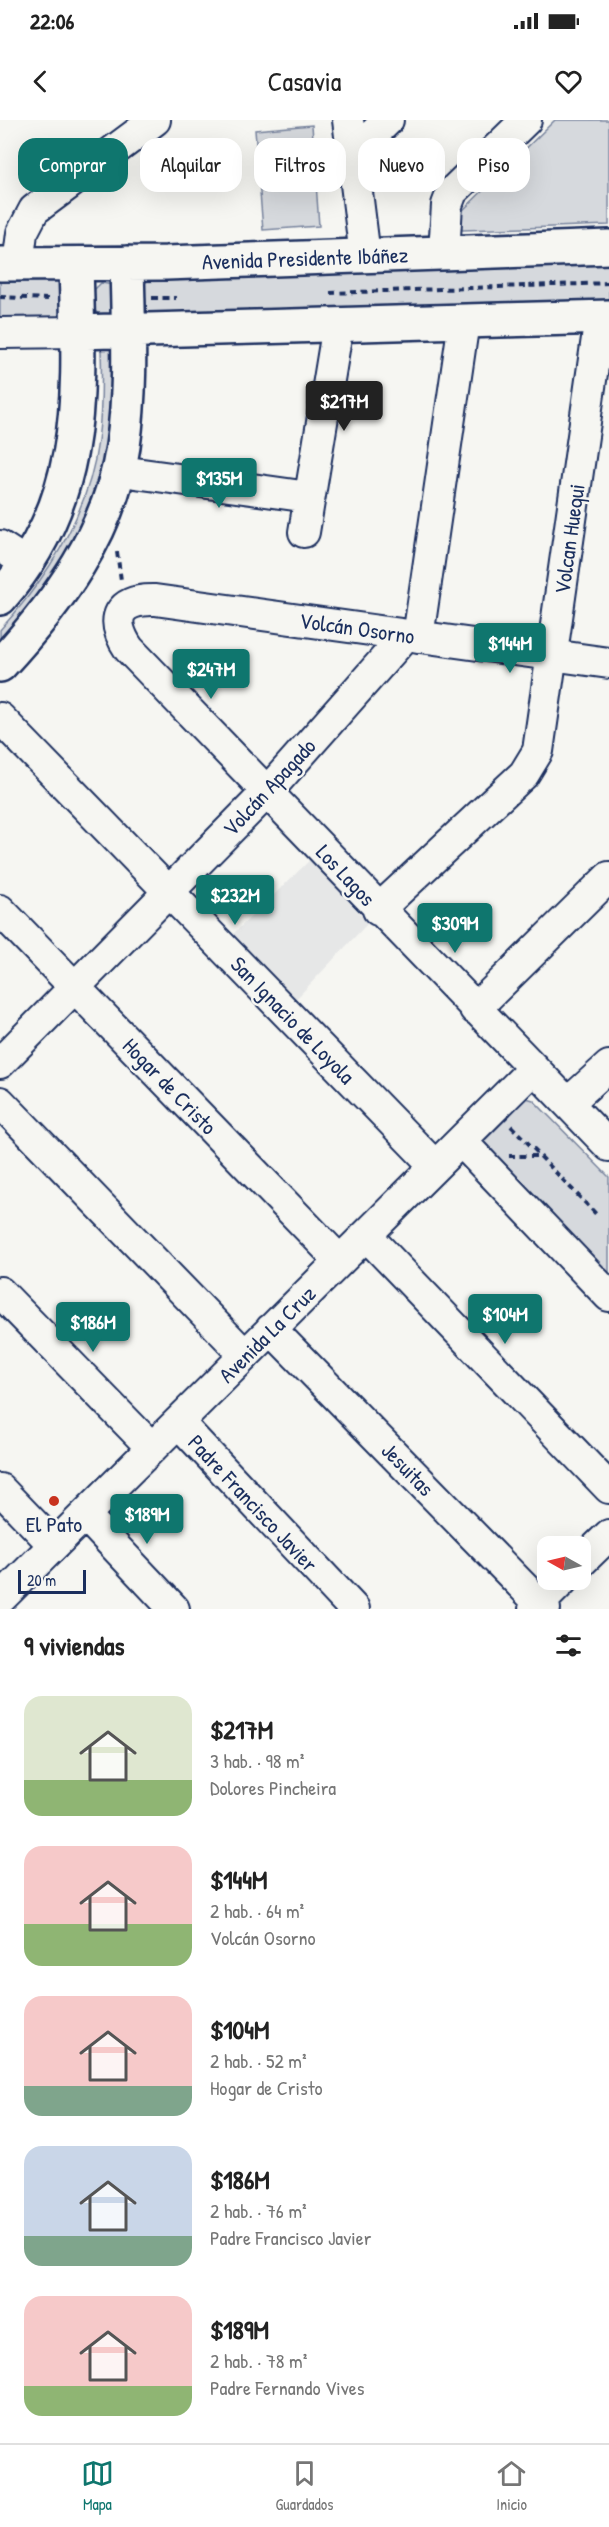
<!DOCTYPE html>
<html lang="es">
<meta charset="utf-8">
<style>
:root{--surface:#fff;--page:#f2f2f2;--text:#222;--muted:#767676;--line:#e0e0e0;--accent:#0f766e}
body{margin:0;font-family:"Patrick Hand",sans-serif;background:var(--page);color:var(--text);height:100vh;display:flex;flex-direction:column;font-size:22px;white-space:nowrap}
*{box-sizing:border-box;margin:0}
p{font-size:20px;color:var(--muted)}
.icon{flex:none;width:33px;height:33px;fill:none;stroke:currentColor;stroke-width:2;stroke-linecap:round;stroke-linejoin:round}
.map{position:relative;height:1489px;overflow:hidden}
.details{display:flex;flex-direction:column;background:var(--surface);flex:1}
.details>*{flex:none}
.hud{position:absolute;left:18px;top:18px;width:573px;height:54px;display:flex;gap:12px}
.needle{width:39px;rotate:278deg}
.tools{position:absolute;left:537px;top:1416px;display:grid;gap:12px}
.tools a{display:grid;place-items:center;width:54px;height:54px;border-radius:12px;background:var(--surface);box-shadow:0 6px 24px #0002;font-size:30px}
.scale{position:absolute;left:18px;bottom:15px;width:68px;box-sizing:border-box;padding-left:6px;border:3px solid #1b2f5e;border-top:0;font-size:16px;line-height:21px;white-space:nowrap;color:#1b2f5e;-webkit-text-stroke:4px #f6f6f2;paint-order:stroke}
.price{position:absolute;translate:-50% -51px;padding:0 14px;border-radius:6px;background:var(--accent);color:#fff;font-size:20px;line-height:39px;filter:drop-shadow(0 2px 3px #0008)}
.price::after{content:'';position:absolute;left:50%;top:36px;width:18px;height:14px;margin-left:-9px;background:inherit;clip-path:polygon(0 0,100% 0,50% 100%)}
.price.on{background:#222;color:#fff}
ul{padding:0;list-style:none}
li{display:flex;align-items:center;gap:18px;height:150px;padding:0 24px}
li span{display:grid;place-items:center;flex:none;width:168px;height:120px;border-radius:18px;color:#555}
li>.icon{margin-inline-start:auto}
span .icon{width:72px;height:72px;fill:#fffc;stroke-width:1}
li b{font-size:26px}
h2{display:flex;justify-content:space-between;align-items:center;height:72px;padding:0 24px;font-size:26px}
.tag{padding:0 21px;border-radius:18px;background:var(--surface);box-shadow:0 6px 24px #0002;font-size:21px;line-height:54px}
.tag.on{background:var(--accent);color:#fff}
.status{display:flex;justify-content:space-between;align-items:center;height:42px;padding:0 30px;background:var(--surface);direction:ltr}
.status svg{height:16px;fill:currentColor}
header{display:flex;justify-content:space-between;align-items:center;height:78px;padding:0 24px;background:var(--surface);font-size:27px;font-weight:600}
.tab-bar{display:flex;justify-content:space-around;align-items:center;height:84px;border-top:2px solid var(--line);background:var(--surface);font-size:16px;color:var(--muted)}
.tab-bar a{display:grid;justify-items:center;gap:3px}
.tab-bar .on{color:var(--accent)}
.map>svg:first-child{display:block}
.built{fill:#e6e7e7}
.green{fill:#d6d9dd;stroke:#78849e;stroke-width:1.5}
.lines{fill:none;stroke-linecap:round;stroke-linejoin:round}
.minor-casing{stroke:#1b2f5e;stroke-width:34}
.major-casing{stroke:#1b2f5e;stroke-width:38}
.path{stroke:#1b2f5e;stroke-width:4;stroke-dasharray:6 4.5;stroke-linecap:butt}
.minor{stroke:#f6f6f2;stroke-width:30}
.major{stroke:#f6f6f2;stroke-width:33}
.poi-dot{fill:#c8321e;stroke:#f6f6f2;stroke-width:2}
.labels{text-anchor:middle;stroke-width:5;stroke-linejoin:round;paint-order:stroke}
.street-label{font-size:22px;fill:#1b2f5e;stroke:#f6f6f2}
.poi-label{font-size:22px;fill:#1b2f5e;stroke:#f6f6f2}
</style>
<div class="status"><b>22:06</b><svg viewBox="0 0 49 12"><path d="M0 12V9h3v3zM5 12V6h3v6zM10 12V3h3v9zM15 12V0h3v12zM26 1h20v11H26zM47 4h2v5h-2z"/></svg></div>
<header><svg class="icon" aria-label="back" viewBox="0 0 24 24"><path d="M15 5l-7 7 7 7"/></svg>Casavia<svg class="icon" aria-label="heart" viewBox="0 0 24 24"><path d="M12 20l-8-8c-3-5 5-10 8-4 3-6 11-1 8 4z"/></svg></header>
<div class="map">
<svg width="609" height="1489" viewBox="0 0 609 1489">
<rect width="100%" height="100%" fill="#f6f6f2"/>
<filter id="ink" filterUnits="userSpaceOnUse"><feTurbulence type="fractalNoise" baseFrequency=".0167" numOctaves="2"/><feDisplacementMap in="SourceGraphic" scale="12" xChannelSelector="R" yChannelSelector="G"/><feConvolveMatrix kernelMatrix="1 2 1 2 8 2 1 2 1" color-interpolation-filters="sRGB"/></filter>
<g filter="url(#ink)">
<path class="built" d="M311,739l57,64 -72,76 -66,-62z"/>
<path class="green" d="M555,0h54v105l-147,5 -4,-7v-8z
M312,5l7,101 -56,4 -8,-100z
M609,138v51l-462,9 -4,-7v-26l9,-8z
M0,153c22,1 49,-4 65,12l-4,34 -61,4z
M101,163l13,2 1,24 -4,5 -11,1 -6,-5 -2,-18z
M105,226l8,1 2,65 -18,77 -28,68 -69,89v-16c47,-52 89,-117 98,-189 4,-30 4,-61 3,-92z
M523,977l10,3 76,77v106l-127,-130v-12z"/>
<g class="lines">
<defs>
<path id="minor" d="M348,0l17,136
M354,33l34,-33
M444,133l3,-48 5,-13 74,-72
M18,145l4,-32 12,-23 121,-90
M0,213l78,-1
M135,353l174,24
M304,412l34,-207
M0,426l26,17
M418,517l46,-316
M609,543l-454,-63c-36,-1 -47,18 -26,49l480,497
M0,598l435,448
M0,790l340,351
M378,790l146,-136 14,-23 62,-434
M475,889l134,-132
M0,943l267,-271 139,-157
M0,982l245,253
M568,983l41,-37
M461,1021l148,155
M366,1115l243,253
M0,1172l152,156
M271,1209l274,280
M178,1302l176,187
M0,1369l54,56
M85,1395l89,94
M580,1443l29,-28
M0,1479l534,-531
M534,1489l29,-29"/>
<path id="major" d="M0,144l166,-1 443,-16
M78,212l531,-15
M0,478c89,-101 79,-209 76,-334
M0,545c57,-61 111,-134 123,-219 9,-60 5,-122 4,-183"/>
</defs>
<use href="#minor" class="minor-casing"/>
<use href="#major" class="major-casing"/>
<path class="path" d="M330,173l279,-10
M0,177l50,2
M152,178h24
M117,432l4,28
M511,1006l29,29
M509,1036h31l57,59"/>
<use href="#minor" class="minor"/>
<use href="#major" class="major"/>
</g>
</g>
<circle class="poi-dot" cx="54" cy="1381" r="6"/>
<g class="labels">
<g class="street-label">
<text transform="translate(305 138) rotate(-2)" y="8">Avenida Presidente Ibáñez</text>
<text transform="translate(569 419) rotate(-82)" y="8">Volcan Huequi</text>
<text transform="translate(357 508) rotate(8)" y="8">Volcán Osorno</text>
<text transform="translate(269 667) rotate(-47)" y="8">Volcán Apagado</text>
<text transform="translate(346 755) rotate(47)" y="8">Los Lagos</text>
<text transform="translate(293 900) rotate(46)" y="8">San Ignacio de Loyola</text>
<text transform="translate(170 966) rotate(46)" y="8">Hogar de Cristo</text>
<text transform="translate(267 1214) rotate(-45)" y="8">Avenida La Cruz</text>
<text transform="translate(408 1349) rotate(46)" y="8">Jesuitas</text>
<text transform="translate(253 1383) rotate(47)" y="8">Padre Francisco Javier</text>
</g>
<g class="poi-label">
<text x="54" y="1412">El Pato</text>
</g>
</g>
</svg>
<div class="tools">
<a><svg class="needle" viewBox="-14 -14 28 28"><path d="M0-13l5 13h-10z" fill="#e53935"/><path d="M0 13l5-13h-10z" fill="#767676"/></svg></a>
</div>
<div class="scale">20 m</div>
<b class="price on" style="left:344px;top:312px">$217M</b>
<b class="price" style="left:219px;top:389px">$135M</b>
<b class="price" style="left:510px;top:554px">$144M</b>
<b class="price" style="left:211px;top:580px">$247M</b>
<b class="price" style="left:235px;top:806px">$232M</b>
<b class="price" style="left:455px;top:834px">$309M</b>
<b class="price" style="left:505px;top:1225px">$104M</b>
<b class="price" style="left:93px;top:1233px">$186M</b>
<b class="price" style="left:147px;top:1425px">$189M</b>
<div class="hud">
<a class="tag on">Comprar</a>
<a class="tag">Alquilar</a>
<a class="tag">Filtros</a>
<a class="tag">Nuevo</a>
<a class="tag">Piso</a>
</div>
</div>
<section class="details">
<h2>9 viviendas<svg class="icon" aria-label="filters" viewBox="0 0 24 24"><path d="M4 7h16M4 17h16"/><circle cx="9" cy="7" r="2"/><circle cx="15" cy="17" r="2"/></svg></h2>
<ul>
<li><span style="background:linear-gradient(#dfe7d0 70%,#8fb573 0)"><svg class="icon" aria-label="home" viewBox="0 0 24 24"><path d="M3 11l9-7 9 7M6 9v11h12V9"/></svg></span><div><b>$217M</b><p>3 hab. · 98 m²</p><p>Dolores Pincheira</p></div></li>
<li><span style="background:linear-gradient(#f6c9c9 65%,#8fb573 0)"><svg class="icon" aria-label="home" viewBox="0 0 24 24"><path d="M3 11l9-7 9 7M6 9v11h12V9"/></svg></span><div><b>$144M</b><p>2 hab. · 64 m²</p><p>Volcán Osorno</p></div></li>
<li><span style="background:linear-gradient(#f6c9c9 75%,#7fa58c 0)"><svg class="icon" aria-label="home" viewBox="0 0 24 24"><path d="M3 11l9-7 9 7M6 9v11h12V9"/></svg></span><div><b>$104M</b><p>2 hab. · 52 m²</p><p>Hogar de Cristo</p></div></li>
<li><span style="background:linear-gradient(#c9d6e8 75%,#7fa58c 0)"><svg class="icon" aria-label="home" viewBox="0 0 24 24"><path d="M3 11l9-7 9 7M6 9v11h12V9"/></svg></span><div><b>$186M</b><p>2 hab. · 76 m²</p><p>Padre Francisco Javier</p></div></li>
<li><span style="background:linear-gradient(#f6c9c9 75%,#8fb573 0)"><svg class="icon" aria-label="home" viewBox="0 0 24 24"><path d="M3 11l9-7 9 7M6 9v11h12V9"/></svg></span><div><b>$189M</b><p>2 hab. · 78 m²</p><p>Padre Fernando Vives</p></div></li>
</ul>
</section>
<nav class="tab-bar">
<a class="on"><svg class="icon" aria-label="map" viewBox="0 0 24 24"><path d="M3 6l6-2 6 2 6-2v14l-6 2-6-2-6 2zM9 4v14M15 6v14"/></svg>Mapa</a>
<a><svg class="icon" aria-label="saved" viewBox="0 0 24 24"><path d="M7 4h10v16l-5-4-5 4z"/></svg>Guardados</a>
<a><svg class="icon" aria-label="home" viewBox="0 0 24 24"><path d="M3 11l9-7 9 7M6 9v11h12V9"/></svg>Inicio</a>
</nav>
